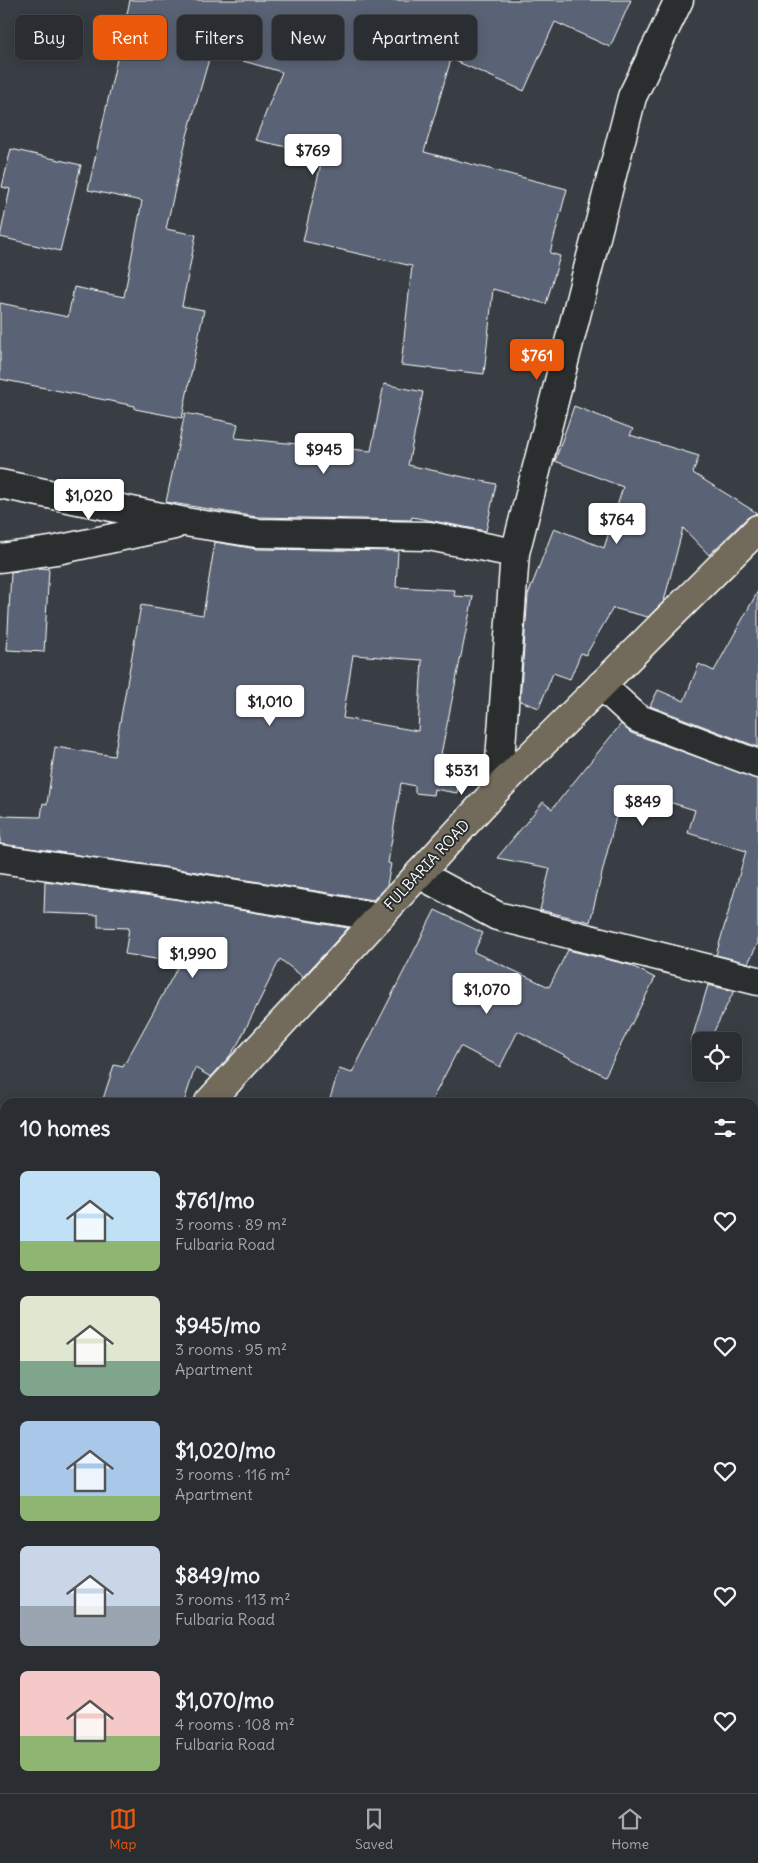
<!DOCTYPE html>
<meta charset="utf-8">
<style>
:root{--surface:#2a2e32;--page:#32363a;--text:#f1f3f6;--muted:#a5a8ac;--line:#464a4d;--accent:#ea580c}
body{margin:0;font-family:Delius,sans-serif;background:var(--page);color:var(--text);height:100vh;display:flex;flex-direction:column;font-size:19px;white-space:nowrap}
*{box-sizing:border-box;margin:0}
p{font-size:16px;color:var(--muted)}
.icon{flex:none;width:28px;height:28px;fill:none;stroke:currentColor;stroke-width:2;stroke-linecap:round;stroke-linejoin:round}
.map{position:relative;flex:1;overflow:hidden}
.panel{position:absolute;left:0px;top:1098px;width:759px;height:696px;display:flex;flex-direction:column;background:var(--surface);border-radius:15px 15px 0 0;box-shadow:0 2px 12px #0003,0 0 0 1px var(--line)}
.panel>*{flex:none}
.guide{position:absolute;left:15px;top:15px;width:500px;height:45px;display:flex;gap:10px}
.fabs{position:absolute;left:692px;top:1032px;display:grid;gap:10px}
.fabs a{display:grid;place-items:center;width:50px;height:50px;border-radius:8px;background:var(--surface);box-shadow:0 2px 12px #0003,0 0 0 1px var(--line);font-size:25px}
.price{position:absolute;translate:-50% -42px;padding:0 11px;border-radius:5px;background:#fff;color:#222;font-size:16px;line-height:32px;filter:drop-shadow(0 1px 2px #0008)}
.price::after{content:'';position:absolute;left:50%;top:30px;width:15px;height:11px;margin-left:-8px;background:inherit;clip-path:polygon(0 0,100% 0,50% 100%)}
.price.current{background:var(--accent);color:#fff}
ul{padding:0;list-style:none}
li{display:flex;align-items:center;gap:15px;height:125px;padding:0 20px}
li span{display:grid;place-items:center;flex:none;width:140px;height:100px;border-radius:8px;color:#555}
li>.icon{margin-inline-start:auto}
span .icon{width:60px;height:60px;fill:#fffc;stroke-width:1}
li b{font-size:21px}
h2{display:flex;justify-content:space-between;align-items:center;height:60px;padding:0 20px;font-size:21px}
.pill{padding:0 18px;border-radius:8px;background:var(--surface);box-shadow:0 2px 12px #0003,0 0 0 1px var(--line);font-size:18px;line-height:45px}
.pill.current{background:var(--accent);color:#fff}
.menu{display:flex;justify-content:space-around;align-items:center;height:70px;border-top:1px solid var(--line);background:var(--surface);font-size:14px;color:var(--muted)}
.menu a{display:grid;justify-items:center;gap:2px}
.menu .current{color:var(--accent)}
.map>svg:first-child{display:block}
.water{fill:#687785;stroke:#a4adb6}
.building{fill:#5a6475;stroke:#fff;fill-rule:evenodd}
.lines{fill:none;stroke-linecap:round;stroke-linejoin:round}
.minor-casing{stroke:#fff;stroke-width:31}
.major-casing{stroke:#fff;stroke-width:31}
.minor{stroke:#2a2d2e;stroke-width:28}
.major{stroke:#726b5a;stroke-width:28}
.labels{text-anchor:middle;stroke-width:4;stroke-linejoin:round;paint-order:stroke}
.street-label{font-size:15px;fill:#fff;stroke:#2a2d2e}
</style>
<div class="map">
<svg width="758" height="1793" viewBox="0 0 758 1793">
<rect width="100%" height="100%" fill="#383e43"/>
<filter id="ink" filterUnits="userSpaceOnUse"><feTurbulence type="fractalNoise" baseFrequency=".02" numOctaves="2"/><feDisplacementMap in="SourceGraphic" scale="10" xChannelSelector="R" yChannelSelector="G"/><feConvolveMatrix kernelMatrix="1 2 1 2 8 2 1 2 1" color-interpolation-filters="sRGB"/></filter>
<g filter="url(#ink)">
<path class="water" d="M754,1126l4,1v189l-4,30z
M29,1789h284l-1,4h-284z"/>
<path class="building" d="M130,0h501l-21,47 -55,-25 -31,69 -73,-32 -27,93 143,37 -17,64 10,3 -14,48 -53,-15 -9,85 -83,-9 11,-99 -109,-25 20,-86 -68,-15 27,-68 -71,-20 -24,84 -21,93 30,6 -14,71 22,4 -22,108 -47,-9v-3l-135,-27v-76l68,14 6,-30 50,10 18,-96 -54,-11z
M11,149l70,16 -21,86 -60,-14 10,-48 -8,-2z
M384,384l39,8 -15,73 88,19 -10,47 -74,-14 -1,3 -154,-3 -91,-15 19,-89 53,11 -3,14 136,13z
M574,406l59,23 -3,6 69,21 -6,17 64,40 -10,5 -38,37 -26,-27 -19,73 -16,16 -35,-9 -27,47 -5,-2 -11,26 -17,-6 -14,35 -19,-7 8,-106 26,-67 50,20 19,-61 -68,-26z
M215,542l41,7 142,2 -2,36 59,3 -1,6 19,1 -32,157 22,6 -6,33 -23,-4 -1,6 -18,-2v-7l-14,-3 -13,80 3,1 -4,21 -14,15 -202,-32 -171,-24v-28l41,1 2,-14 4,1 8,-57 59,9 27,-151 62,10zM353,655l69,5 -4,71 -75,-13z
M41,568l8,1 -5,83 -37,-2 4,-78z
M758,591v156l-108,-41 8,-16 26,11 15,-37 15,7z
M621,724l10,9 127,46v164l-10,20 -32,-8 30,-104 -58,-18 7,-23 -72,-22 -33,134 -50,-12 10,-42 -53,-10 46,-56 9,7z
M45,881l122,17 181,30 -45,49 -23,-18 -41,83 -10,15 -18,20 -16,-9 -11,34h-82l12,-37 9,2 57,-104 -55,-9 4,-26 -31,-1v-12l-54,-2z
M435,910l48,23 -9,19 75,35 19,-37 62,15 25,13 -50,98 -87,-45 -18,36 -40,-21 -29,56h-102l10,-33 13,4z
M708,985l26,6 -25,50h-8v5l-10,-4z"/>
<g class="lines">
<defs>
<path id="minor" d="M0,484l185,38 71,11 173,3 86,17
M0,558l57,-8 117,-25
M601,685l36,33 121,46
M498,788l17,-235 117,-456 47,-97
M0,859l169,24 210,34
M419,874l78,42 261,65
M0,1396l5,1
M0,1547l5,2
M754,1763l4,2
M16,1793l1,-4"/>
<path id="major" d="M209,1102l289,-314 260,-259
M0,1330l5,-6"/>
</defs>
<use href="#minor" class="minor-casing"/>
<use href="#major" class="major-casing"/>
<use href="#minor" class="minor"/>
<use href="#major" class="major"/>
</g>
</g>
<g class="labels">
<g class="street-label">
<text transform="translate(427 865) rotate(-47)" y="5">FULBARIA ROAD</text>
</g>
</g>
</svg>
<div class="fabs">
<a><svg class="icon" aria-label="locate" viewBox="0 0 24 24"><circle cx="12" cy="12" r="6"/><path d="M12 2v4M12 18v4M2 12h4M18 12h4"/></svg></a>
</div>
<b class="price" style="left:313px;top:176px">$769</b>
<b class="price current" style="left:537px;top:381px">$761</b>
<b class="price" style="left:324px;top:475px">$945</b>
<b class="price" style="left:89px;top:521px">$1,020</b>
<b class="price" style="left:617px;top:545px">$764</b>
<b class="price" style="left:270px;top:727px">$1,010</b>
<b class="price" style="left:462px;top:796px">$531</b>
<b class="price" style="left:643px;top:827px">$849</b>
<b class="price" style="left:193px;top:979px">$1,990</b>
<b class="price" style="left:487px;top:1015px">$1,070</b>
<div class="guide">
<a class="pill">Buy</a>
<a class="pill current">Rent</a>
<a class="pill">Filters</a>
<a class="pill">New</a>
<a class="pill">Apartment</a>
</div>
<section class="panel">
<h2>10 homes<svg class="icon" aria-label="filters" viewBox="0 0 24 24"><path d="M4 7h16M4 17h16"/><circle cx="9" cy="7" r="2"/><circle cx="15" cy="17" r="2"/></svg></h2>
<ul>
<li><span style="background:linear-gradient(#bfe0f5 70%,#8fb573 0)"><svg class="icon" aria-label="home" viewBox="0 0 24 24"><path d="M3 11l9-7 9 7M6 9v11h12V9"/></svg></span><div><b>$761/mo</b><p>3 rooms · 89 m²</p><p>Fulbaria Road</p></div><svg class="icon" aria-label="heart" viewBox="0 0 24 24"><path d="M12 20l-8-8c-3-5 5-10 8-4 3-6 11-1 8 4z"/></svg></li>
<li><span style="background:linear-gradient(#dfe7d0 65%,#7fa58c 0)"><svg class="icon" aria-label="home" viewBox="0 0 24 24"><path d="M3 11l9-7 9 7M6 9v11h12V9"/></svg></span><div><b>$945/mo</b><p>3 rooms · 95 m²</p><p>Apartment</p></div><svg class="icon" aria-label="heart" viewBox="0 0 24 24"><path d="M12 20l-8-8c-3-5 5-10 8-4 3-6 11-1 8 4z"/></svg></li>
<li><span style="background:linear-gradient(#a9c7e8 75%,#8fb573 0)"><svg class="icon" aria-label="home" viewBox="0 0 24 24"><path d="M3 11l9-7 9 7M6 9v11h12V9"/></svg></span><div><b>$1,020/mo</b><p>3 rooms · 116 m²</p><p>Apartment</p></div><svg class="icon" aria-label="heart" viewBox="0 0 24 24"><path d="M12 20l-8-8c-3-5 5-10 8-4 3-6 11-1 8 4z"/></svg></li>
<li><span style="background:linear-gradient(#c9d6e8 60%,#9aa5b1 0)"><svg class="icon" aria-label="home" viewBox="0 0 24 24"><path d="M3 11l9-7 9 7M6 9v11h12V9"/></svg></span><div><b>$849/mo</b><p>3 rooms · 113 m²</p><p>Fulbaria Road</p></div><svg class="icon" aria-label="heart" viewBox="0 0 24 24"><path d="M12 20l-8-8c-3-5 5-10 8-4 3-6 11-1 8 4z"/></svg></li>
<li><span style="background:linear-gradient(#f6c9c9 65%,#8fb573 0)"><svg class="icon" aria-label="home" viewBox="0 0 24 24"><path d="M3 11l9-7 9 7M6 9v11h12V9"/></svg></span><div><b>$1,070/mo</b><p>4 rooms · 108 m²</p><p>Fulbaria Road</p></div><svg class="icon" aria-label="heart" viewBox="0 0 24 24"><path d="M12 20l-8-8c-3-5 5-10 8-4 3-6 11-1 8 4z"/></svg></li>
</ul>
</section>
</div>
<nav class="menu">
<a class="current"><svg class="icon" aria-label="map" viewBox="0 0 24 24"><path d="M3 6l6-2 6 2 6-2v14l-6 2-6-2-6 2zM9 4v14M15 6v14"/></svg>Map</a>
<a><svg class="icon" aria-label="saved" viewBox="0 0 24 24"><path d="M7 4h10v16l-5-4-5 4z"/></svg>Saved</a>
<a><svg class="icon" aria-label="home" viewBox="0 0 24 24"><path d="M3 11l9-7 9 7M6 9v11h12V9"/></svg>Home</a>
</nav>
